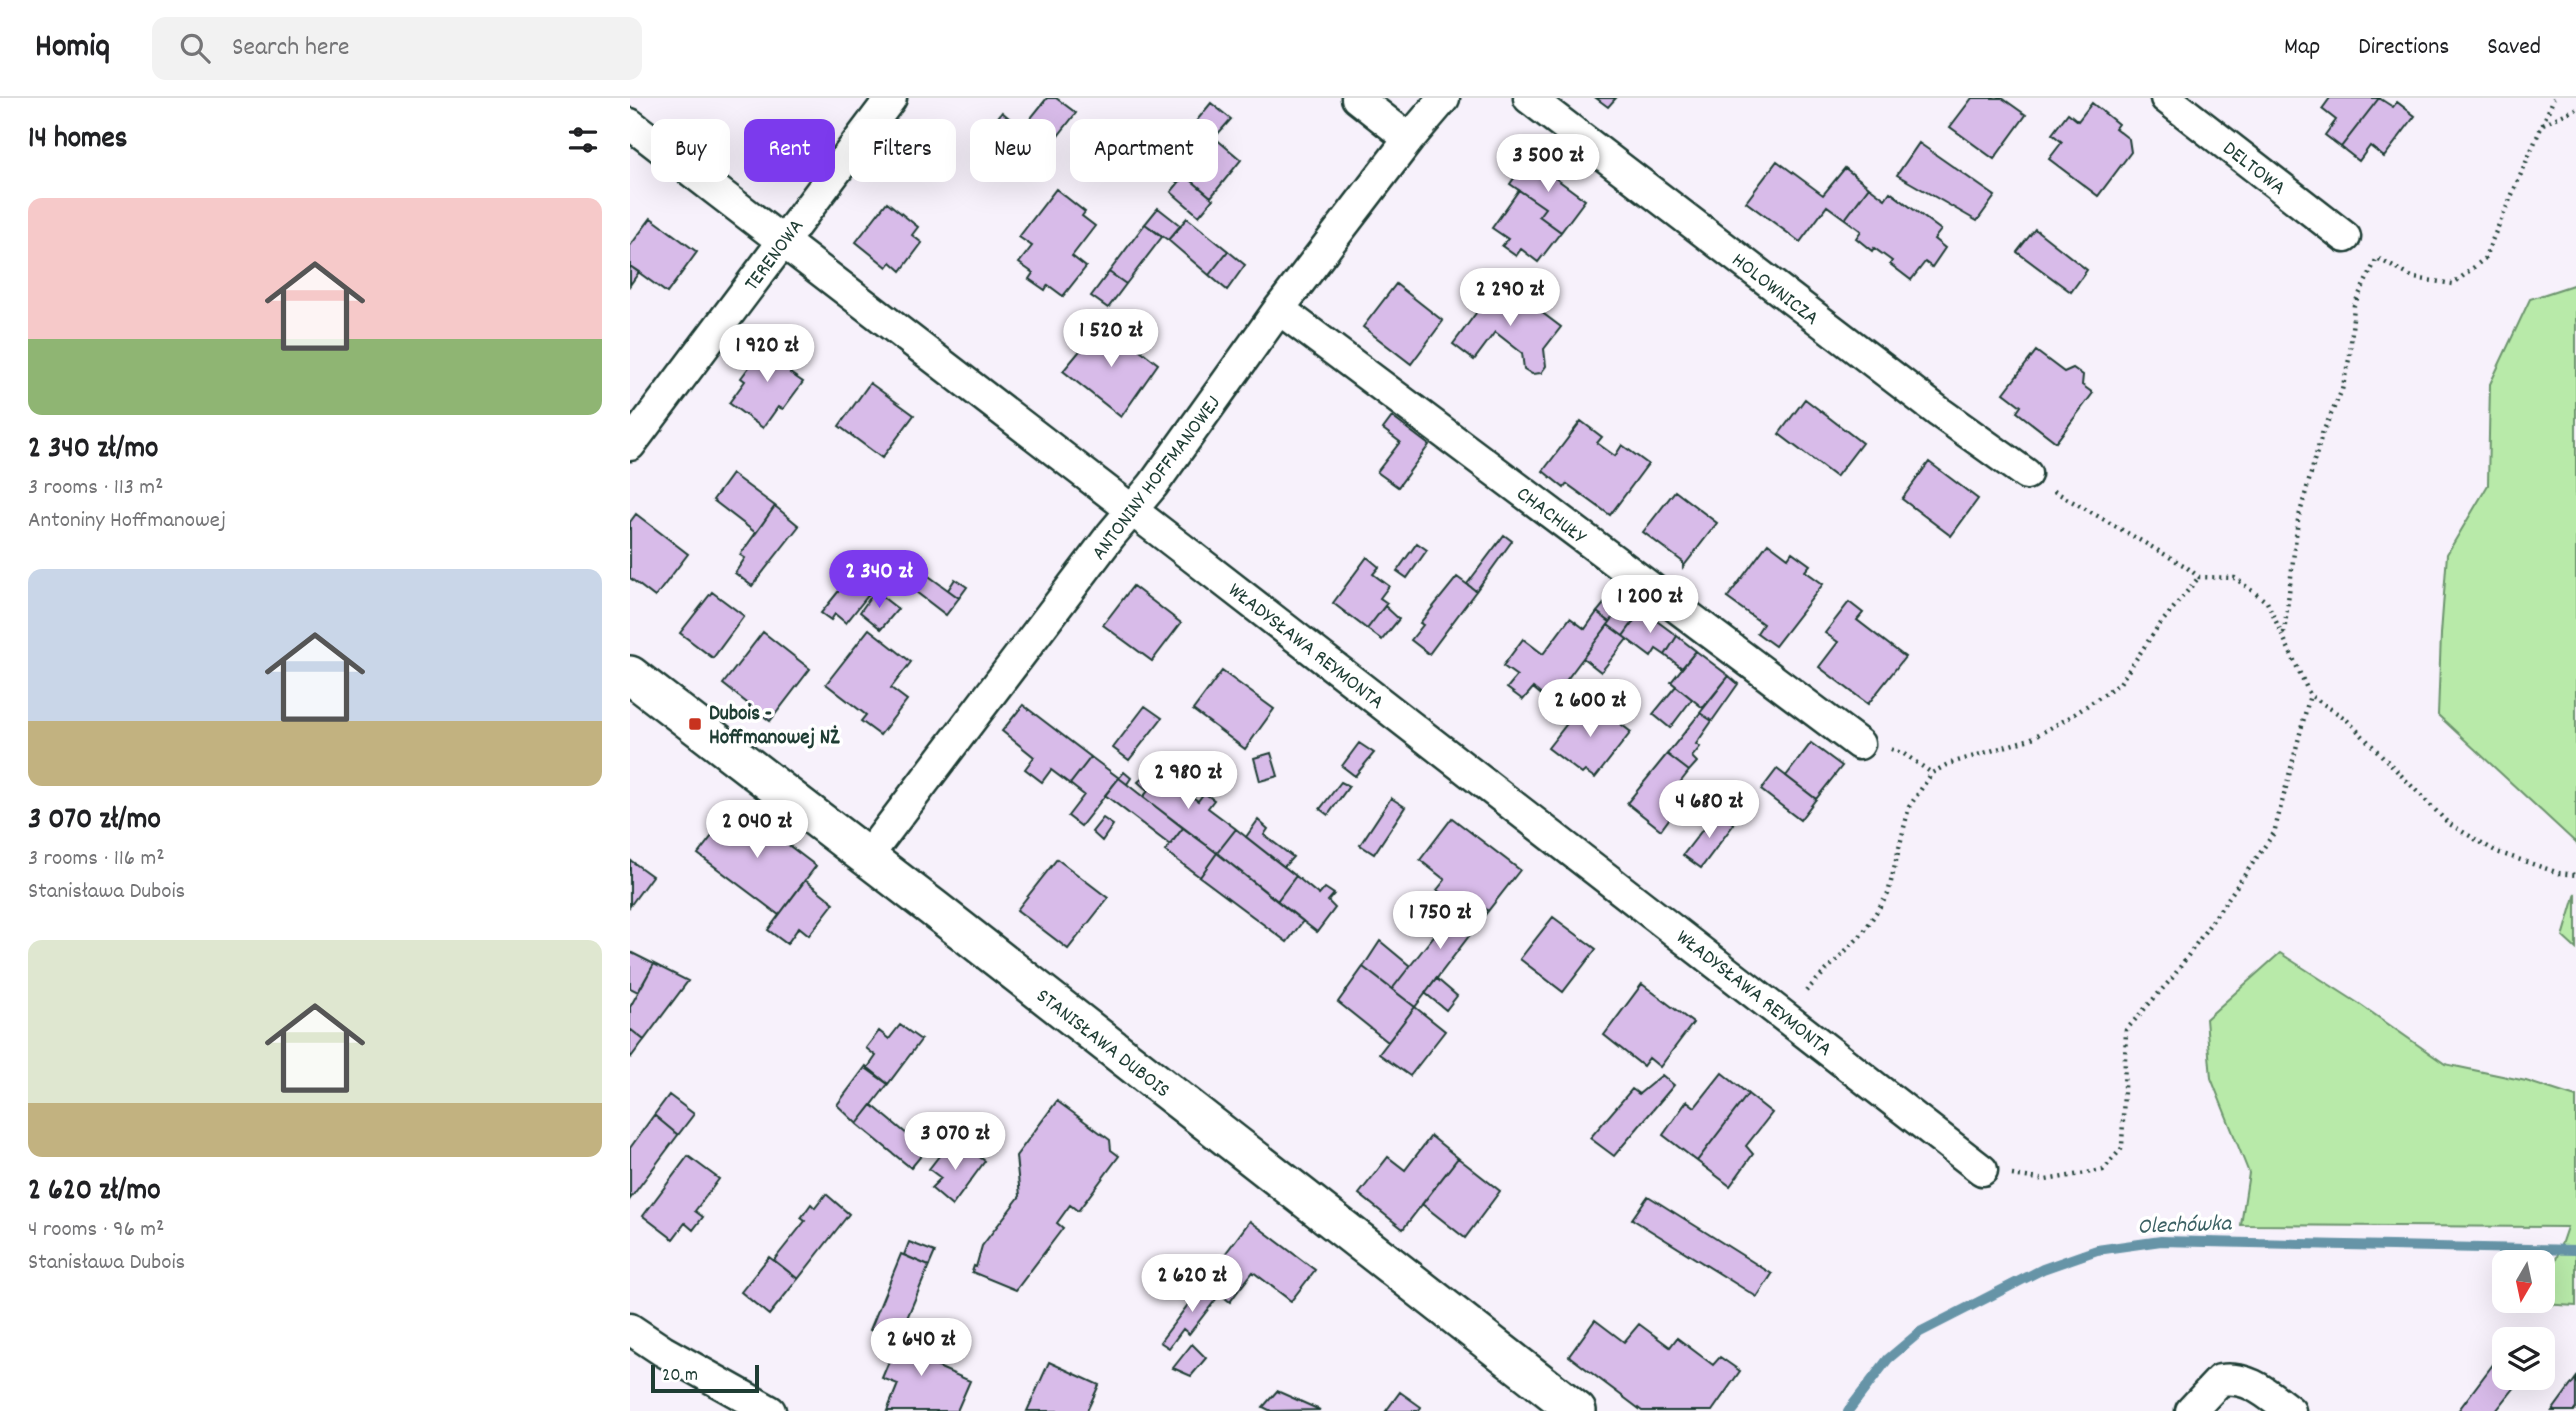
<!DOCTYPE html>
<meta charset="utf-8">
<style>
:root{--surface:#fff;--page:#f2f2f2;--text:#202124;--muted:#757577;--line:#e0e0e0;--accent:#7c3aed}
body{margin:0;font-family:Dekko,sans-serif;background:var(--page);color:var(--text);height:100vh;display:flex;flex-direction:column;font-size:26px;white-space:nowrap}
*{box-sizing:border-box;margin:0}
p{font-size:23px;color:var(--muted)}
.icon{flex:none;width:38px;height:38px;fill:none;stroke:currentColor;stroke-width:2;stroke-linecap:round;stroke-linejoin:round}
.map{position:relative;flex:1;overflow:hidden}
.panel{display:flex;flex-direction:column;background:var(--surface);width:630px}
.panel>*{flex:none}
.banner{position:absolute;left:21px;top:21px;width:665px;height:63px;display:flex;gap:14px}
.needle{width:46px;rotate:189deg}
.fabs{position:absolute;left:1862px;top:1152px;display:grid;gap:14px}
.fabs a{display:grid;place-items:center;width:63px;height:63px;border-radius:14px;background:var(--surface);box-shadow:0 7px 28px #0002;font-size:35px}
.scale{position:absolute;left:21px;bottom:18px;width:108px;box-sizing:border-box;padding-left:7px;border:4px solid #1f3d34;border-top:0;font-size:19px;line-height:24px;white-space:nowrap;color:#1f3d34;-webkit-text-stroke:5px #fff;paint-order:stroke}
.price{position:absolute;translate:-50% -60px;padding:0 16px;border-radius:24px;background:#fff;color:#222;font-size:23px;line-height:46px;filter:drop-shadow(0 2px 4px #0008)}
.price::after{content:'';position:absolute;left:50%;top:42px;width:21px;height:16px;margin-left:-10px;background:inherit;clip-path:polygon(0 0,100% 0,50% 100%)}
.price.on{background:var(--accent);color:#fff}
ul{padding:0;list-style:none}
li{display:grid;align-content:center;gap:14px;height:371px;padding:0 28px}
li span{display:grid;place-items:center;height:217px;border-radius:14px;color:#555}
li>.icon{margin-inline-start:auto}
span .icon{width:126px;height:126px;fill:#fffc;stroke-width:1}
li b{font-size:30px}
h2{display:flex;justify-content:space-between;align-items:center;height:84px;padding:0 28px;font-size:30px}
.pill{padding:0 24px;border-radius:14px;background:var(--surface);box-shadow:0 7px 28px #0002;font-size:24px;line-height:63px}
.pill.on{background:var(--accent);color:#fff}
header{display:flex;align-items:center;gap:42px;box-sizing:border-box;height:98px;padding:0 35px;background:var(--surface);border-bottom:2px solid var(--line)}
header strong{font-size:33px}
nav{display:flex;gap:38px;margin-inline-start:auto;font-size:24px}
.search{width:490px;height:63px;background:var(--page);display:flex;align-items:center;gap:18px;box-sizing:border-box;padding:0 24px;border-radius:14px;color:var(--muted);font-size:26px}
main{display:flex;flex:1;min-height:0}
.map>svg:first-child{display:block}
.green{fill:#b8eaa9;stroke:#6c946e;stroke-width:2}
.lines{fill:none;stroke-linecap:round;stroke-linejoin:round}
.stream{stroke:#6694a7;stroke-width:10}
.building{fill:#d8bbe9;stroke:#1f3d34;stroke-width:2}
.minor-casing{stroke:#1f3d34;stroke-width:35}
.tertiary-casing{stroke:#1f3d34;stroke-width:42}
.path{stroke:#1f3d34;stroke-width:4.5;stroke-dasharray:2 5;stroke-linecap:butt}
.minor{stroke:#fff;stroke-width:30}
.tertiary{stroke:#fff;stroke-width:37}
.poi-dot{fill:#c8321e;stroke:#fff;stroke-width:2.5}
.labels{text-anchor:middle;stroke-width:7;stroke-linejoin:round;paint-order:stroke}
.street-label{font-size:21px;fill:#1f3d34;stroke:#fff}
.poi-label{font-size:21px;font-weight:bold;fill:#1f3d34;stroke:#fff;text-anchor:start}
.water-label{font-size:23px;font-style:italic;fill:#3c6164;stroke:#fff}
</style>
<header>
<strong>Homiq</strong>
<div class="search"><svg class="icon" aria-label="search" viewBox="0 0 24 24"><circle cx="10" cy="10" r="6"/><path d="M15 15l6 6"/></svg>Search here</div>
<nav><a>Map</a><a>Directions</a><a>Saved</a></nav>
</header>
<main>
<section class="panel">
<h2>14 homes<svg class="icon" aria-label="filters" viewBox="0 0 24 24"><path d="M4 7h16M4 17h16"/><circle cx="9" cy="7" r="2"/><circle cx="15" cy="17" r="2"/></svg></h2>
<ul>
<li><span style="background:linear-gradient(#f6c9c9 65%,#8fb573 0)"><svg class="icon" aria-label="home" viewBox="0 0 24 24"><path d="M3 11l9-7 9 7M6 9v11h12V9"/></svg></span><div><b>2 340 zł/mo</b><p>3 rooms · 113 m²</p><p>Antoniny Hoffmanowej</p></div></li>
<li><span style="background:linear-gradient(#c9d6e8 70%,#c2b280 0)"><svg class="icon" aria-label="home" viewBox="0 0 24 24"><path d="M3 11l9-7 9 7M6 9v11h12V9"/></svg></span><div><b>3 070 zł/mo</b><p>3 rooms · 116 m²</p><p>Stanisława Dubois</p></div></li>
<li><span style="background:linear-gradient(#dfe7d0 75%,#c2b280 0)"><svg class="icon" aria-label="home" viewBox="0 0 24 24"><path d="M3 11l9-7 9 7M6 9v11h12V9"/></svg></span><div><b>2 620 zł/mo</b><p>4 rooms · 96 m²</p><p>Stanisława Dubois</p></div></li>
</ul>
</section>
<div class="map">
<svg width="1946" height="1313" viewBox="0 0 1946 1313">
<rect width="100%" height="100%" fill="#f7f1fb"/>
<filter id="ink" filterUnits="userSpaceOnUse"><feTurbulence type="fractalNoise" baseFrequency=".0143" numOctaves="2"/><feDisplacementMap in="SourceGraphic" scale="14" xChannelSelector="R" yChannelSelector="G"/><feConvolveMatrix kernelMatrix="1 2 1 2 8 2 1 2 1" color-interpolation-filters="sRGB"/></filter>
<g filter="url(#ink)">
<path class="green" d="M1946,186v559l-138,-128 3,-81 6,-80 41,-69 2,-101 40,-85z
M1946,795v56l-13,-12z
M1650,855l81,52 84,59 81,17 50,16v209l-35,-2 26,-77 -326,-2 8,-52 -38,-95 -5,-59z"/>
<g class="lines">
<path class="stream" d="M1218,1313l40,-52 32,-27 123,-63 54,-19 64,-9 415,9"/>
</g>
<path class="building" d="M417,0h9l20,15 -29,37 -25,-21z
M966,0h20l-8,9z
M1342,0h30l24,17 -32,44 -44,-32z
M1700,0h49l-38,49 -16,-12 11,-15 -14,-11z
M1749,0l14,9 4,-5 18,14 -31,41 -14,-11 -11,15 -18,-14z
M581,5l20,16 -23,26 -19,-15z
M1462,5l26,21 -3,4 14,11 2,13 -33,44 -49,-37 13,-17 -10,-8 16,-21 10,8z
M372,14l45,38 -14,19 -46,-37z
M559,32l19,15 -30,38 -19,-16z
M585,40l26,22 -30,37 -26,-22z
M1289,45l76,53 -18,25 -80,-46z
M898,60l57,42 -24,32 -22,-16 6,-8 -35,-24z
M1147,63l46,34 22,-27 24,19 -24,32 -18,-13 -27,36 -54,-40z
M555,77l28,24 -14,17 -28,-24z
M1239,89l16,12 5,-7 51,38 -7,9 11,9 -13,19 -7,-5 -14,18 -21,-16 2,-3 -18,-13 -2,3 -16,-13 5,-7 -16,-12z
M426,91l29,23 -3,4 13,10 -23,30 14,11 -23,29 -15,-11 -3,5 -16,-11 4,-6 -14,-10 13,-17 -13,-9z
M889,92l26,18 -6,8 22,16 -23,30 -17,-13 -5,7 -14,-10 6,-7 -16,-11z
M257,104l31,25 -6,8 10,8 -21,28 -10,-9 -4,5 -31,-25z
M528,110l23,18 -13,14 -23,-16z
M21,120l46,34 -30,41 -37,-27v-20z
M557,120l41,33 -19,24 -41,-35z
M515,126l17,13 -36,47 -17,-12z
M1405,131l52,41 -16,22 -54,-40z
M598,153l17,14 -18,25 -18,-15z
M0,168l9,6 -9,13z
M479,174l17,12 -18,24 -17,-12z
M870,183l61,46 -17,22 2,17 -5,7 -9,1 -8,-5 -2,-16 -27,-21 -21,28 -21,-16z
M766,186l47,37 -32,43 -48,-37z
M474,224l54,42 -37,53 -58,-46z
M140,241l29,22 -9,12 13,9 -20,27 -5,-2 -15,21 -34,-25 16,-22 -4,-3z
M1406,253l28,21 9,-4 10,7 -1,10 11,8 -37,49 -39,-30 4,-6 -17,-13z
M240,285l44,32 -32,43 -43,-32z
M1175,301l57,44 -26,34 -57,-43z
M762,319l37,28 -31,42 -21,-15 23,-30 -17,-13z
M951,323l21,16 -5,6 18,13 7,-11 26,19 -38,51 -43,-31 -3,4 -21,-17z
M1299,364l49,37 -27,37 -49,-37z
M102,376l43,32 -19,27 -43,-33z
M1045,393l42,32 -34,44v-5l-40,-30z
M145,408l24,20 -47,60 -17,-13 10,-15 -5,-3z
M6,416l52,40 -33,43 -25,-19v-56z
M874,437l8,6 -36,50 -9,-7z
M787,445l10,7 -20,28 -10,-7z
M1138,445l20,15 4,-6 18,13 -5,6 18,13 -48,62 -18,-13 6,-9 -36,-26z
M272,458l17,13 -18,24 -16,-12z
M737,459l12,10 -6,7 16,12 -9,12 7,5 -20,26 -34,-26z
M214,465l30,25 -28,35 -11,-9 -4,6 -10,-7 25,-31 -10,-9z
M289,471l40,29 -13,17 -39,-30z
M827,479l19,14 -47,63 -18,-14 12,-15 -3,-2z
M325,481l12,8 -8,11 -11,-8z
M503,488l48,37 -29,38 -49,-36z
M245,493l23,18 -17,20 -21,-17z
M82,494l32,24 -31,42 -33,-25z
M982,496l11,10 -13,18 -13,-10z
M997,501l15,11 -19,26 -15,-11z
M1219,504l14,11 -6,7 48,37 -37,47 -49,-37 19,-25 -13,-9z
M755,508l14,13 -17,21 -15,-11z
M1012,512l35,26 -12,19 -9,-6 -5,8 -28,-21z
M967,514l13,10 -60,80 -17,-14 -10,12 -16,-12 10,-12 -14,-10 20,-27 20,15 27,-36 15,11z
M978,527l19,14 -26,33 -18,-14z
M239,531l42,33 -20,26 16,12 -27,35 -19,-14 5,-6 -40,-31z
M133,534l47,37 -40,52 -47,-37z
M1047,538l19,15 -14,17 -17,-13z
M1066,553l33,25 -26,32 -32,-26z
M592,573l52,38 -29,40 -52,-39z
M1099,578l9,8 -26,37 -12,-8z
M1046,588l16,13 -22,29 -17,-14z
M957,600l44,34 -36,46 -10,-7 -3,3 -34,-26z
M393,607l68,52 -21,27 -19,-14 -9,12 -17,-13 9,-12 -32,-26z
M515,608l17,12 -33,42 -16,-12z
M1070,615l12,8 -16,23 4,3 -8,10 5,5 -8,9 -22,-17z
M729,645l15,10 -19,23 -13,-10z
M1181,645l31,23 -26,33 -30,-23z
M641,655l7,23 -18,5 -6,-23z
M1037,656l22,17 -28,36 11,8 -11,15 -34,-27z
M461,659l28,21 -38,48 -13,-10 16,-21 -14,-11z
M1147,671l39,30 -16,21 -39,-30z
M494,674l7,6 -4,6 -8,-6z
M518,675l9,7 5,-6 36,27 6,-8 10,7 -6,8 28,21 -19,24 -74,-56 5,-6 -10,-9z
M489,680l64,50 -13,17 -65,-50z
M711,684l8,4 -21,29 -8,-6z
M761,700l14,9 -31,47 -14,-9z
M106,707l80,61 -37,49 -81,-61z
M1087,713l17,13 -33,44 -18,-13z
M473,720l10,7 -11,16 -10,-9z
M822,720l68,52 -32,41 -22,-16 -9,10 -20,-15 8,-10 -25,-20z
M628,722l10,9 -4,6 29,22 -9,10 -38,-30z
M553,730l34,25 -17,24 -35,-26z
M606,731l60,47 -19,25 -60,-48z
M587,755l86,68 -16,21 -87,-65z
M427,761l51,39 -40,51 -51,-39z
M0,762l22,16 -22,30z
M666,778l23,19 6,-7 9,6 -6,7 7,7 -18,24 -40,-31z
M175,782l29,23 -25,32 -10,-8 -12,17 -19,-14z
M836,797l22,16 -73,96 -23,-18z
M923,819l43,32 -33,43 -43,-33z
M750,843l30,25 -18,23 -29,-22z
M0,854l24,12 -16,28 -8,-4z
M24,866l34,17 -44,59 -14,-11v-22z
M733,869l52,40 -27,35 -50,-40z
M806,880l21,18 -11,14 -21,-17z
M1012,886l51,39 -33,44 -11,-9 -6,8 -39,-31z
M785,909l30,24 -35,45 -31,-22z
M270,927l21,15 -33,44 -21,-15 9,-13 -10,-8 13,-17 10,8z
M0,931l14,11 -13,17 -1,-2z
M236,968l22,18 -31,40 -20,-19z
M1092,975l26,21 -51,67 -34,-26 24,-34 8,6z
M1032,977l12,10 -60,71 -24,-18 42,-49 7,5z
M1118,996l24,19 -26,33 7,8 -23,32 -33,-25z
M39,997l25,19 -16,21 -24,-20z
M427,1003l53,39 1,10 8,6 -41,55 -8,-6 -13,18 6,5 -47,62 -44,-18 2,-6 2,1 6,-21 38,-50 -4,-40z
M242,1007l54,45 -15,18 -54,-44z
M24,1017l24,20 -48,64v-51z
M801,1038l27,22 -55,71 -44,-35 29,-37 17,13z
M320,1044l11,9 4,-5 20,15 -33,45 -21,-18 10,-10 -12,-9z
M58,1058l31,23 -24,32 8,6 -10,13 -8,-7 -12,16 -30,-23z
M828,1060l42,33 -35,47 -43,-34z
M196,1096l23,20 -51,65 -24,-19 31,-39 -4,-3 10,-14 4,4z
M1018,1098l124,78 -15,23 -125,-78z
M620,1123l65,49 -24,31 -38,-29 -15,19 -25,-21z
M279,1144l26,10 -6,14 -25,-11z
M271,1156l28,12 -32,76 -27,-12z
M139,1159l29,22 -29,36 -28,-23z
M583,1172l25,21 -8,11 -25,-20z
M575,1184l15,12 -31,40 -6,-5 -14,19 -9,-6z
M965,1222l29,22 15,-18 31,23 7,-9 36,27 7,-8 20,14 -28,40h-70l-73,-55z
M275,1225l26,11 -11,25 50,22 -13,30h-70l11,-27 -16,-6z
M562,1246l14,14 -15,18 -18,-8z
M1873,1253l1,26h19l-27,34h-38z
M419,1264l50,23 -12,26h-60z
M1946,1280v30l-2,3h-22z
M647,1293l43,19 -49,1 -8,-4z
M770,1294l21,15 -2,4h-33z"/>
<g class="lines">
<defs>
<path id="minor" d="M727,0l52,41
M899,0l410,314 87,62
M1536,0l179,139
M0,26l546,420 806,626
M649,211l580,435
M0,347l261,-347
M237,759l244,-322 42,-50 126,-176 130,-170 35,-41
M0,1231l33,22 107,60
M1561,1313l29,-31c30,-4 47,14 70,31"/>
<path id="tertiary" d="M0,577l303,233 644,503"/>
</defs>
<use href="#minor" class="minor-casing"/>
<use href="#tertiary" class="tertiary-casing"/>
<path class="path" d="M1913,26l33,-15
M1424,393l131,75 14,11 36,1 32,24 43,93 36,24 102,104 49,29 62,21 17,2
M1654,535l14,-113 24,-86 20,-44 8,-35 4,-50 23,-47 37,20 39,6 31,-25 70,-161
M1261,651l13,5 28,19
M1176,893l57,-58 25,-39 21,-87 23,-34 16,-9 82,-25 42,-23 48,-33 37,-55 42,-51
M1382,1077l34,5 57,-10 19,-22 4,-118 47,-53 101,-144 36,-138"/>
<use href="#minor" class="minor"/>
<use href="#tertiary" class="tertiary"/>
</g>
</g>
<rect class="poi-dot" x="58" y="619" width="14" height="14" rx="3.5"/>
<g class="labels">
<g class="street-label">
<text transform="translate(1625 69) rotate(38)" y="7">DELTOWA</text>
<text transform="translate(143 156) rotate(-53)" y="7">TERENOWA</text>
<text transform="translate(1146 190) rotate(38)" y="7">HOLOWNICZA</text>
<text transform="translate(525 379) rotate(-53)" y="7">ANTONINY HOFFMANOWEJ</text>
<text transform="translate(922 416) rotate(37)" y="7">CHACHUŁY</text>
<text transform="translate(677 547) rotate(38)" y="7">WŁADYSŁAWA REYMONTA</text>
<text transform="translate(1125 894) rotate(38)" y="7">WŁADYSŁAWA REYMONTA</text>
<text transform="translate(474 944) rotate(38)" y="7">STANISŁAWA DUBOIS</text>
</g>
<g class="poi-label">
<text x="79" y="621">Dubois -<tspan x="79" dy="24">Hoffmanowej NŻ</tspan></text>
</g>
<g class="water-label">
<text transform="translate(1554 1125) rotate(-2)" y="8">Olechówka</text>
</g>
</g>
</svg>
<div class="fabs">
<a><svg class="needle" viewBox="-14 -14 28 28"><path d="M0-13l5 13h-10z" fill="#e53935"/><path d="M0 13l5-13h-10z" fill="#757577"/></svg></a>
<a><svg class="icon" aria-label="layers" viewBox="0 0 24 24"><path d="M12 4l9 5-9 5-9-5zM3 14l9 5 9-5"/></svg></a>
</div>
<div class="scale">20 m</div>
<b class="price" style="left:918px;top:96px">3 500 zł</b>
<b class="price" style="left:880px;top:230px">2 290 zł</b>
<b class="price" style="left:481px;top:271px">1 520 zł</b>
<b class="price" style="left:137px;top:286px">1 920 zł</b>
<b class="price on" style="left:249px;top:512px">2 340 zł</b>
<b class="price" style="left:1020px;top:537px">1 200 zł</b>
<b class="price" style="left:960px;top:641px">2 600 zł</b>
<b class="price" style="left:558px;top:713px">2 980 zł</b>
<b class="price" style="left:1079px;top:742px">4 680 zł</b>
<b class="price" style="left:127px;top:762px">2 040 zł</b>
<b class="price" style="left:810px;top:853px">1 750 zł</b>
<b class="price" style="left:325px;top:1074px">3 070 zł</b>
<b class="price" style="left:562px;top:1216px">2 620 zł</b>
<b class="price" style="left:291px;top:1280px">2 640 zł</b>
<div class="banner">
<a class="pill">Buy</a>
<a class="pill on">Rent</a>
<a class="pill">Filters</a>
<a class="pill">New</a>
<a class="pill">Apartment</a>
</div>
</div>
</main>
